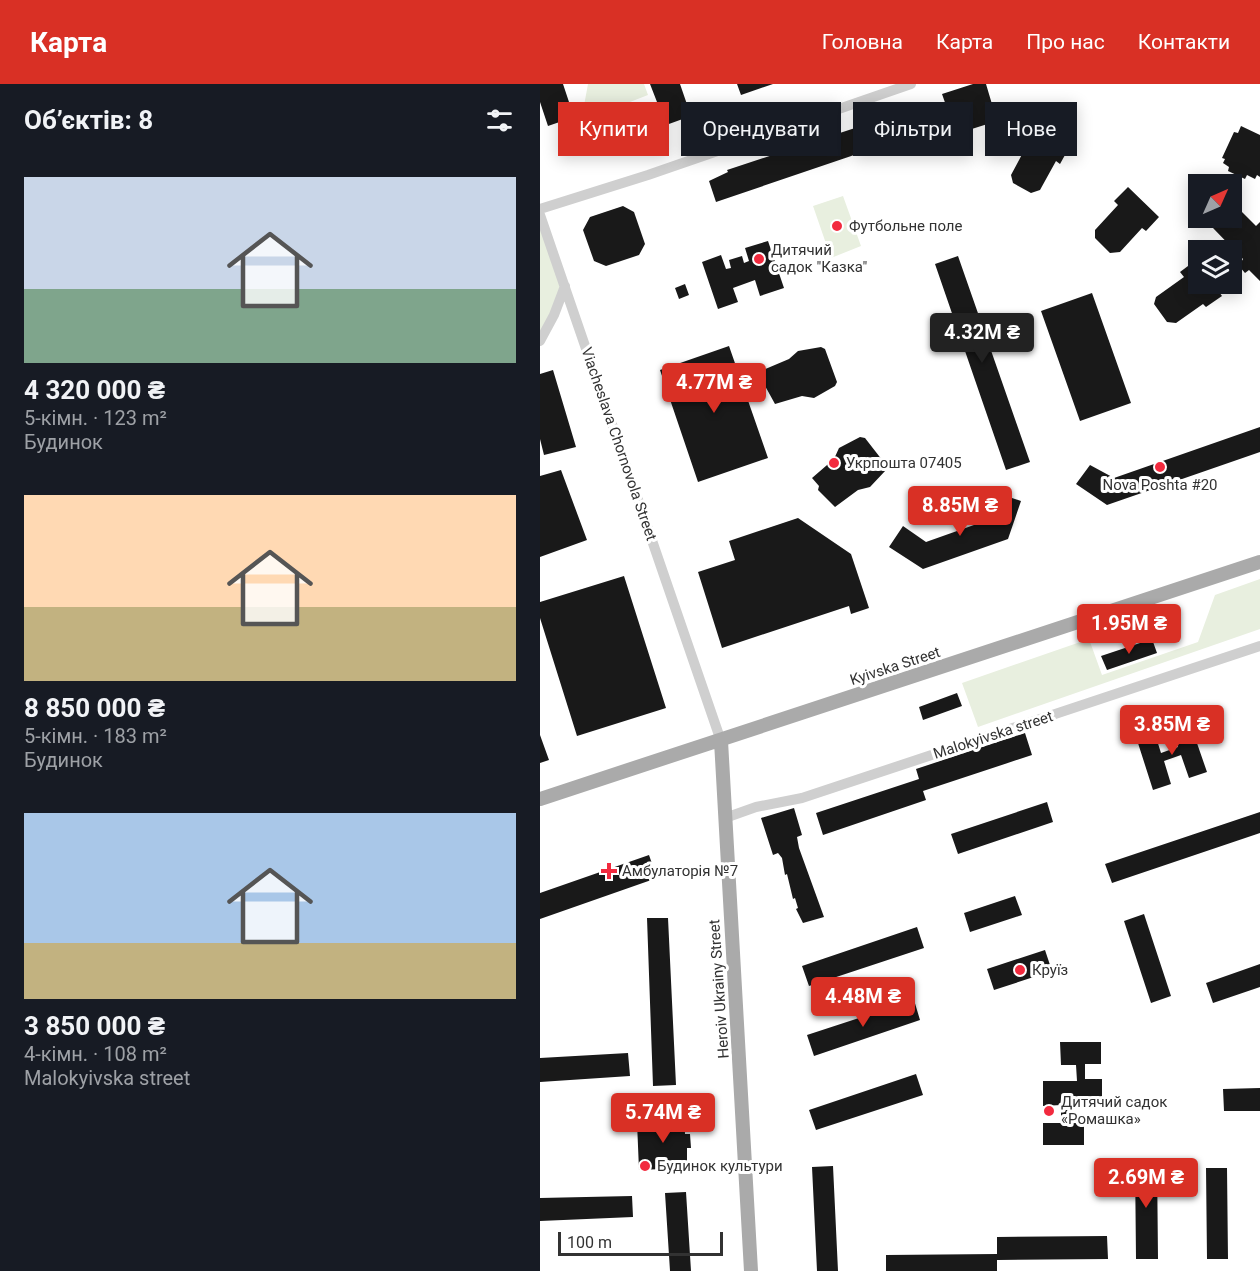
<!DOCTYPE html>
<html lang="uk">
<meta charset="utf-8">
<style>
:root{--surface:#171b24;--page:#242831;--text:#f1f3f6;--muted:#9ea1a6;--accent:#d93025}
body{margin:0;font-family:Roboto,sans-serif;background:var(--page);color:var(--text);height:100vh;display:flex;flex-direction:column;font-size:22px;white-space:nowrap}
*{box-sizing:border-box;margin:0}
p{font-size:20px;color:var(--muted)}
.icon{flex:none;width:33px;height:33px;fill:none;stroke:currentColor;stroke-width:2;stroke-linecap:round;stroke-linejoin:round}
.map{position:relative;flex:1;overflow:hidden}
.side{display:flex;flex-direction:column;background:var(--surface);width:540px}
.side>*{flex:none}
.guide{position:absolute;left:18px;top:18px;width:570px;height:54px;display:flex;gap:12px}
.needle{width:39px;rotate:45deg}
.fabs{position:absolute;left:648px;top:90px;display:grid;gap:12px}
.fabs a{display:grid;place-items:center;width:54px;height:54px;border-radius:0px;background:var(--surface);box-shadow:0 3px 15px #0003;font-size:30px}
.scale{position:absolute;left:18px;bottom:15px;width:165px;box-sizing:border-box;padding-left:6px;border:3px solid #323232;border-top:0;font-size:16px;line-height:21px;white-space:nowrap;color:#323232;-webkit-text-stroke:4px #fff;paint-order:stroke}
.price{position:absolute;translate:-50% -51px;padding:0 14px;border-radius:6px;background:var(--accent);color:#fff;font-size:20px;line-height:39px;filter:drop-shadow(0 2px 3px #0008)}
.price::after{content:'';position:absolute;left:50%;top:36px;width:18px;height:14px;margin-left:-9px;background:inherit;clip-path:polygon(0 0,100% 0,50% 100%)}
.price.selected{background:#222;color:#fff}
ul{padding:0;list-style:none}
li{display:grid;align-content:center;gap:12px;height:318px;padding:0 24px}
li span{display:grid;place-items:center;height:186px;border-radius:0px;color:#555}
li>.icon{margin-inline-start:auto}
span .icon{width:108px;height:108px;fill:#fffc;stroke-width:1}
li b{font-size:26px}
h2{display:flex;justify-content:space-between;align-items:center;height:72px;padding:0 24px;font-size:26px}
.pill{padding:0 21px;border-radius:0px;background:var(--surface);box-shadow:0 3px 15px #0003;font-size:21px;line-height:54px}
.pill.selected{background:var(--accent);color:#fff}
header{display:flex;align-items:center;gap:36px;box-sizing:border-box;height:84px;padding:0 30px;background:var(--accent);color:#fff}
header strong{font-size:28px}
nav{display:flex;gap:33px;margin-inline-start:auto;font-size:21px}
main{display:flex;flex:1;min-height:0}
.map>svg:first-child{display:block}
.green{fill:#e8efdf}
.building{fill:#191919}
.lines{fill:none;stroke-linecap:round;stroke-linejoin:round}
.minor{stroke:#cfcfcf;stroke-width:10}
.major{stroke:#aaa;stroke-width:14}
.poi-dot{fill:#f22a3e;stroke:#fff;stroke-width:2}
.labels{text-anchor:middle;stroke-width:6;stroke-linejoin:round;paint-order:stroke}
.poi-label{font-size:15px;fill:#323232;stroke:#fff;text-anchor:start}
.street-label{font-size:15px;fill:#323232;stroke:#fff}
</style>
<header>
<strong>Карта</strong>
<nav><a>Головна</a><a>Карта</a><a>Про нас</a><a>Контакти</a></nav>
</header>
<main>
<section class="side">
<h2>Об’єктів: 8<svg class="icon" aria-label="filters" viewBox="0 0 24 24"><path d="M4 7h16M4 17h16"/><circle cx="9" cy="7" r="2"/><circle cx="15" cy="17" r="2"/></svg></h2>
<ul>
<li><span style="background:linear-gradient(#c9d6e8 60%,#7fa58c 0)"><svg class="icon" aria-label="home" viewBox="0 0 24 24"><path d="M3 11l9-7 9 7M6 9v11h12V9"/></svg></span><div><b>4 320 000 ₴</b><p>5-кімн. · 123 m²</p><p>Будинок</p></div></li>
<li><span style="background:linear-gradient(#ffd9b3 60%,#c2b280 0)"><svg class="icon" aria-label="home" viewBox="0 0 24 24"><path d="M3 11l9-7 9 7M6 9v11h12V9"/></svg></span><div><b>8 850 000 ₴</b><p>5-кімн. · 183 m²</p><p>Будинок</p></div></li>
<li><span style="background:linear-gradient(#a9c7e8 70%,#c2b280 0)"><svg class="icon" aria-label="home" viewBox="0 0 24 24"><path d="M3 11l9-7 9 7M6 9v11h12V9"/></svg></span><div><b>3 850 000 ₴</b><p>4-кімн. · 108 m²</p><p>Malokyivska street</p></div></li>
</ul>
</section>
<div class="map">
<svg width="720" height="1187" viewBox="0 0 720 1187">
<rect width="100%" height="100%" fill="#fff"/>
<path class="green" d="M48,0h56l4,11 -31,12 8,23 -31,11 -11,-30z
M303,112l18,50 -30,12 -18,-52z
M0,131l25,71 -25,55z
M720,495v50l-282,98 -16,-44 127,-44 13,36 96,-33 17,-47z"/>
<path class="building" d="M0,0h23l11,33 -26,9 -8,-24z
M110,0h30l11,32 -58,21 -8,-23 32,-12z
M197,0h36l-32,11z
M433,0h13l11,37 -41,13 -14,-40z
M370,26l1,3 4,-1 7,20 -206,70 -7,-21 19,-9 -1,-2z
M492,41l38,21 -10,18 -4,-3 -16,29 -9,3 -18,-10 -2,-8 16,-30 -5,-3z
M701,42l19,9v42l-3,-2 -2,4 -8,-4 -2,4 -17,-8 1,-4 -6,-4 2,-4 -3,-1 12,-26 4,1z
M588,103l31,30 -13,14 -4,-3 -22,24 -10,1 -15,-15v-8l23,-25 -4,-4z
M692,118l24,24 4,-4v59l-11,-11 -4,3 -6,-7 4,-7 -30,-31 -1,-10h20z
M83,122l11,6 11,32 -6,11 -33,11 -12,-5 -11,-31 7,-13z
M228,157l16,47 -24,8 -5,-16 -22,8 5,14 -20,7 -16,-47 19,-7 5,14 5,-1 -2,-8 13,-4 2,7 5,-2 -4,-13z
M418,172l72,206 -24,8 -71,-206z
M656,176l2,24 16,1 8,11 -16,11 -3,-3 -27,19 -9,-1 -13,-18 2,-7 28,-20 -4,-5z
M145,200l4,11 -10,4 -4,-11z
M552,209l39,110 -51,18 -39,-110z
M189,262l39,112 -70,24 -38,-112z
M281,263l4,2 12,33 -2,4 -21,12 -12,-2 -27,8 -11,-20 2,-5 -3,-9 26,-11 9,-8z
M13,286l23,77 -32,8 -4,-16v-65z
M720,343v25l-153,53 -31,-21 14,-19 24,13z
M320,353l5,1 21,27v5l-16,17 -12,3 -23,17 -17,-17 1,-4 -7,-8 22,-19 5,-11z
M21,386l26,70 -47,17v-81z
M457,409l24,8 -13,38 -85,30 -34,-22 14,-21 23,16 62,-22z
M258,434l53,36 18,54 -18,6 -2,-8 -127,42 -24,-76 37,-12 -6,-19z
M84,492l42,132 -89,28 -37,-118v-16z
M612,555l5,14 -50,17 -6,-14z
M417,609l5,13 -39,14 -4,-13z
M650,639l17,49 -18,6 -8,-23 -17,6 7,23 -18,6 -16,-50 18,-6 6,19 17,-6 -6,-18z
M485,649l7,22 -109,36 3,9 -103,35 -7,-22 103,-34 -3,-10z
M0,651l9,25 -9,3z
M507,718l6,20 -95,32 -7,-20z
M254,724l8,27 -5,2 2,11 25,69 -21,6 -7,-14 2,-1 -3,-10 -2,1 -6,-25 -2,1 -3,-17 -4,-5 -5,2 -12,-37z
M720,728v21l-148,50 -7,-19z
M109,771l8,23 -117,41v-26z
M475,812l7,19 -52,17 -6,-19z
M604,830l27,82 -20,7 -27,-82z
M107,834h21l8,167 -23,1z
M377,843l7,21 -115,38 -7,-20z
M505,866l7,21 -58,19 -7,-21z
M720,880v23l-47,16 -7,-20z
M374,916l6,20 -106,36 -7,-21z
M520,958h41v22h-16v15h17v24h-31v20h13v22h-41v-22h18v-18l-18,1v-25h34l-1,-16h-15z
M88,969l2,23 -90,6v-24z
M376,990l7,21 -107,35 -7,-20z
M720,1004v23h-36l-1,-22z
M136,1028h8l1,22h5l1,14h-4v20l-48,2 -2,-48 39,-1z
M595,1075h22l1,100h-22z
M293,1082l5,105h-21l-5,-104z
M666,1084h21l1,91h-21z
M146,1108l5,79h-21l-5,-78z
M92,1112l1,21 -93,4v-23z
M567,1152l1,23 -111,1v11h-111v-16l111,-1v-17z"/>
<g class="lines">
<path class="minor" d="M0,125l108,-34 263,-91
M0,131l181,526
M0,257l14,-26 11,-29
M185,734l31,-11 46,-9 458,-152"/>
<path class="major" d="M181,657l30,530
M0,715l720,-237"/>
</g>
<g class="poi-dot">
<circle cx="297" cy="142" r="6"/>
<circle cx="219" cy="175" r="6"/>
<circle cx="294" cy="379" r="6"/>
<circle cx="620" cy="383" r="6"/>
<path d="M66 778h6v6h6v6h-6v6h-6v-6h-6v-6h6z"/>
<circle cx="480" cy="886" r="6"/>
<circle cx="509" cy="1027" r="6"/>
<circle cx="105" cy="1082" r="6"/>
</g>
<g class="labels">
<g class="poi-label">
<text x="309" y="147">Футбольне поле</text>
<text x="231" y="171">Дитячий<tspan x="231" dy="17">садок "Казка"</tspan></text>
<text x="306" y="384">Укрпошта 07405</text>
<text x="620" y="406" text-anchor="middle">Nova Poshta #20</text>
<text x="82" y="792">Амбулаторія №7</text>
<text x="492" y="891">Круїз</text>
<text x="521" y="1023">Дитячий садок<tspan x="521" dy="17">«Ромашка»</tspan></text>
<text x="117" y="1087">Будинок культури</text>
</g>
<g class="street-label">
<text transform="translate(79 360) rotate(71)" y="5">Viacheslava Chornovola Street</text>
<text transform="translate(355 582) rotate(-18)" y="5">Kyivska Street</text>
<text transform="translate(453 651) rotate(-18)" y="5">Malokyivska street</text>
<text transform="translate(179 905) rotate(-94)" y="5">Heroiv Ukrainy Street</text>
</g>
</g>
</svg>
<div class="fabs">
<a><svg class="needle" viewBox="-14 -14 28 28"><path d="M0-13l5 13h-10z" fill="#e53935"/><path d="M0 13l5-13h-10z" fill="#9ea1a6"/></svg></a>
<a><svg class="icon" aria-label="layers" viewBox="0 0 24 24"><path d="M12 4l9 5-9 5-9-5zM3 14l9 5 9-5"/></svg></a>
</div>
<div class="scale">100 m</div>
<b class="price selected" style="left:442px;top:280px">4.32M ₴</b>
<b class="price" style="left:174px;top:330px">4.77M ₴</b>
<b class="price" style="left:420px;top:453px">8.85M ₴</b>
<b class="price" style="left:589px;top:571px">1.95M ₴</b>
<b class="price" style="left:632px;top:672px">3.85M ₴</b>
<b class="price" style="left:323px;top:944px">4.48M ₴</b>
<b class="price" style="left:123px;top:1060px">5.74M ₴</b>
<b class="price" style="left:606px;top:1125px">2.69M ₴</b>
<div class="guide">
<a class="pill selected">Купити</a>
<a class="pill">Орендувати</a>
<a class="pill">Фільтри</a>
<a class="pill">Нове</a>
</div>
</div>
</main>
